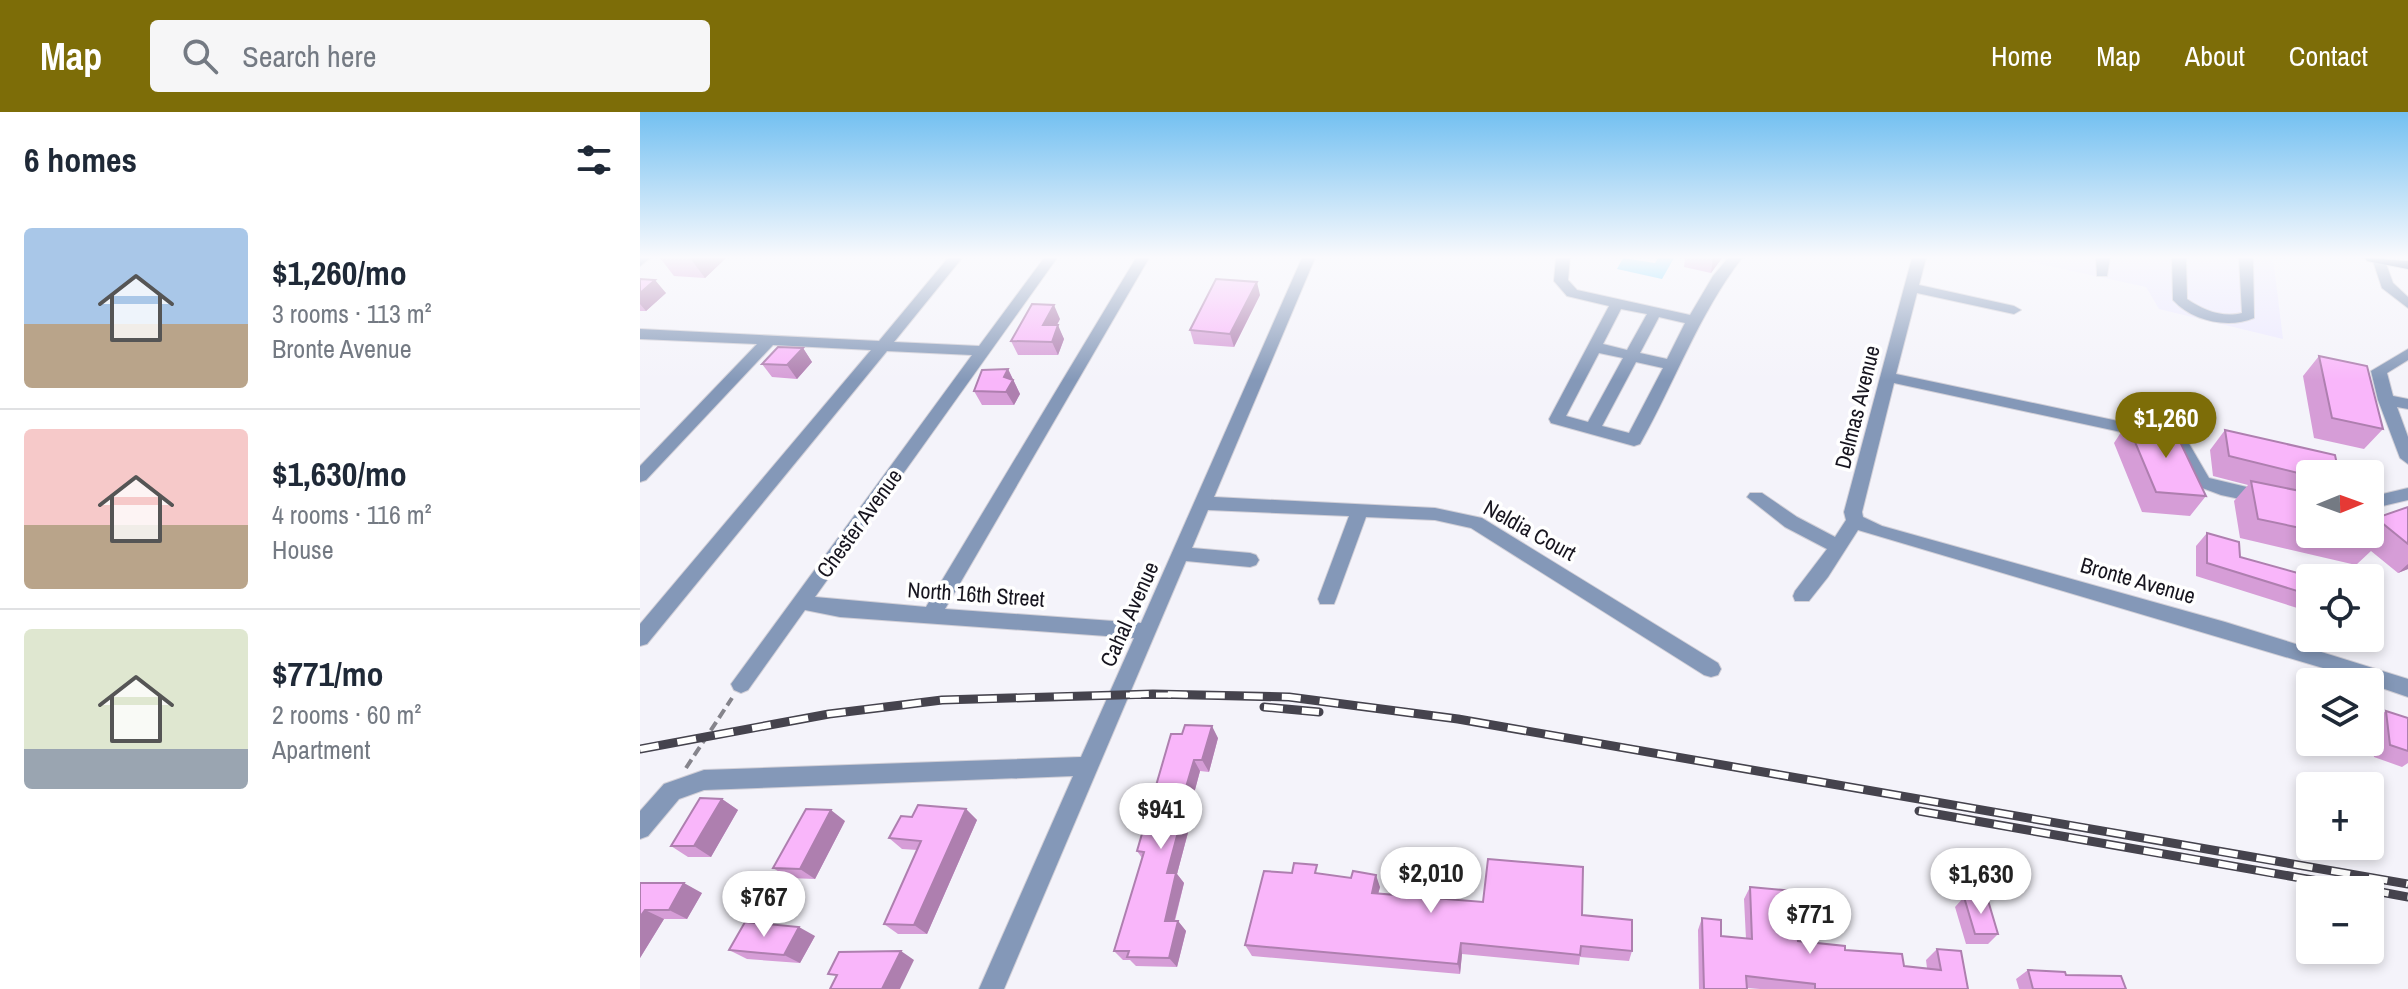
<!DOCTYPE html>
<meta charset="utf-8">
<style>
:root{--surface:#fff;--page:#f6f6f7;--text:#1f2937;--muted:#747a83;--line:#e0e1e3;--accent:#7d6d08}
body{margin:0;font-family:"Archivo Narrow",sans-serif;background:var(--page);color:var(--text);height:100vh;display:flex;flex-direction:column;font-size:30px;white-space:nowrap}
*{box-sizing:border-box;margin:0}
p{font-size:26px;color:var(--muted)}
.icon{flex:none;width:44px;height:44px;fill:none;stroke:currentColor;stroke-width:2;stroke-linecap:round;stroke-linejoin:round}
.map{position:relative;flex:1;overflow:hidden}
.panel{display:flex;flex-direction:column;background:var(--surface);width:640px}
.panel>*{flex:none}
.needle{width:52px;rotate:89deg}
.fabs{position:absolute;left:1656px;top:348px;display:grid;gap:16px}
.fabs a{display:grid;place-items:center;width:88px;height:88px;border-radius:8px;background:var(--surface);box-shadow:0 4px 12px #0003;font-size:40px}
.price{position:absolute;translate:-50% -68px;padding:0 18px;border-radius:28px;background:#fff;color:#222;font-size:26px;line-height:52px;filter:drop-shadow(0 2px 4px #0008)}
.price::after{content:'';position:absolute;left:50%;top:48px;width:24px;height:18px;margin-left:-12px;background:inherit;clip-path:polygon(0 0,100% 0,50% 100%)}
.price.current{background:var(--accent);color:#fff}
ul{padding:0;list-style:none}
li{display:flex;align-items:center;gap:24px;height:200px;padding:0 24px}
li+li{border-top:2px solid var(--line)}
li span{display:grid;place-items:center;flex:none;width:224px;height:160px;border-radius:8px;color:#555}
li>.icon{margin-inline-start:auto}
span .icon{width:96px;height:96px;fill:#fffc;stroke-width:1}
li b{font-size:34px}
h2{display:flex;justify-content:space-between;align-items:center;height:96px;padding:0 24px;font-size:34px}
header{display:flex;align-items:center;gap:48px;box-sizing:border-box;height:112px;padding:0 40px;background:var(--accent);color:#fff}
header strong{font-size:38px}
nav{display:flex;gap:44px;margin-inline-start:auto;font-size:28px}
.search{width:560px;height:72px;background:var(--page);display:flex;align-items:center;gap:20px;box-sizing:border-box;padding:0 28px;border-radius:8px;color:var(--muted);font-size:30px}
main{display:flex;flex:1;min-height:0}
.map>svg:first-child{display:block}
.built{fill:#ebe8ff}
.water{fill:#64d3fe}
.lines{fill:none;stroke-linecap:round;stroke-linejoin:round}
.minor-casing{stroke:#d1cfd7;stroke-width:2}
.major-casing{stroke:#d1cfd7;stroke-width:2}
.path{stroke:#85848c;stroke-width:4;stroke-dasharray:10 5;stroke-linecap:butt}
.minor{fill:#8498b8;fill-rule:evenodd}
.major{fill:#2a4b82;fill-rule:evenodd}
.rail-far1-casing{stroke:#45434d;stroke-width:8}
.rail-casing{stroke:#45434d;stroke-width:9}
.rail-far1{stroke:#fff;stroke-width:5;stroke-dasharray:15;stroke-linecap:butt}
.rail{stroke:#fff;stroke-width:6;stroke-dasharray:19;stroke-linecap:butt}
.wall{fill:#d69dd7}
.shaded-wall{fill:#ae7faf}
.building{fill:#f9b6fa;stroke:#ae7faf;stroke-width:2}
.labels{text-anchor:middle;stroke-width:7;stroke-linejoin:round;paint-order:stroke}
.street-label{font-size:22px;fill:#17151f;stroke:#fff}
</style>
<header>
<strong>Map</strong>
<div class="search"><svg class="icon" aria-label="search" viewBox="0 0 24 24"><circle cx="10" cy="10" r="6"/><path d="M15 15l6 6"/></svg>Search here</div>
<nav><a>Home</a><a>Map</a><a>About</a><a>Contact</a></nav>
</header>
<main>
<section class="panel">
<h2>6 homes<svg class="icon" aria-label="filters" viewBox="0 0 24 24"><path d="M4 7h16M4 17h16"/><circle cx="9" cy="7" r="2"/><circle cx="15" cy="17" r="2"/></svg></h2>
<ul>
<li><span style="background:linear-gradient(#a9c7e8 60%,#b9a48a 0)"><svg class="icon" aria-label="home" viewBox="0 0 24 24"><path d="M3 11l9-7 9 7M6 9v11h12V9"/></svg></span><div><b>$1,260/mo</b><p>3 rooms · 113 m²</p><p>Bronte Avenue</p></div></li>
<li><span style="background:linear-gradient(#f6c9c9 60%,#b9a48a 0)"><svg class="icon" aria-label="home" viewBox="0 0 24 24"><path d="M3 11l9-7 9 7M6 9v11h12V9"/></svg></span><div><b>$1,630/mo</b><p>4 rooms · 116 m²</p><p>House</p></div></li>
<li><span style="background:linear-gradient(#dfe7d0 75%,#9aa5b1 0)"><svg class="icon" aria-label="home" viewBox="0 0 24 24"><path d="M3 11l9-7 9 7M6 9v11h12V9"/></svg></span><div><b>$771/mo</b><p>2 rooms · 60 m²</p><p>Apartment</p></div></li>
</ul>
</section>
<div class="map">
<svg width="1768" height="877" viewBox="0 0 1768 877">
<rect width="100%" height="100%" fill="#f4f3fa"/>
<path class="built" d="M1372,146h261l10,81 -124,-30 -13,-22z"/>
<path class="water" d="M983,146l32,5 3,-5h16l-12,21 -45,-10z"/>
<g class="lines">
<defs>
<path id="minor" d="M0,146h10l-10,8z
M308,146h14l-68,84 85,4 65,-88h13l-242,339 111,10 210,-349h13l-204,351 196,14 161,-365h13l-101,239 221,11 47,10 236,145 3,6 -3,6 -7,2 -7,-2 -233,-147 -36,-8 -69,-3 -30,82 -2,5h-14l-2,-5 31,-83 -141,-6 -16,38 58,5 6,2 3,5 -3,5 -6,2 -64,-6 -182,428h-25l94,-213 -369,14 -25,9 -31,37 -8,3v-28l24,-27 40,-14 377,-13 53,-119 -294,-21 -35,-7 -57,80 -7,3 -7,-3 -3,-6 241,-329 -85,-4 -240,293 -7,2v-22l231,-274 -98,-5 -127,135 -6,2v-16l117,-122 -117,-5v-10l239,12z
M916,146h14l-2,22 9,10 113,25 23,-39 15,-18h14c-44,57 -67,124 -102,186l-6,2 -83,-23 -2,-4 60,-113 -42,-10 -13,-15zM981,197l26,5 -20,36 -24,-6zM1019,205l26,6 -18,36 -27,-6zM959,241l24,5 -35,64 -22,-6zM996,250l27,6 -34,65 -27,-7z
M1272,146h14l-7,27 95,21 7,4 -7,4 -97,-21 -21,81 288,61 25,43 101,24v12l-89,-19 -24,-9 -25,-43 -278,-60 -32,129 1,5 19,9 343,96 183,57v18l-38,-13v-2l-512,-152 -30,47 -19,24h-14l-2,-5 2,-5 32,-42 -42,-22 -38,-30 3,-4h12l35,24 38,20 11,-17 -2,-8z
M1456,146h14l-3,18h-10z
M1532,146h14l1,41c16,11 35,19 55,14l-3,-55h14l1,60c-26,11 -62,3 -81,-18z
M1732,146h12l9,25 15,14v11l-26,-20z
M1768,237v11l-21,13 6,23 15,3v10l-11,-2 11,30v27l-8,-6 -22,-58 -7,-29z
M1768,376v12l-38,9v-12z"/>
<path id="major" d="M1725,146l43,3v8l-41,-8z"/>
</defs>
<use href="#minor" class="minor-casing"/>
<use href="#major" class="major-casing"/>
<path class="path" d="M46,656l46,-70"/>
<use href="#minor" class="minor"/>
<use href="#major" class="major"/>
<defs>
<path id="rail-far1" d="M486,583h62"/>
<path id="rail" d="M624,595l55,5
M0,637l189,-35 113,-14 211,-6 136,3 169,22 950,165
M1279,699l450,79
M1730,778l38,7"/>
</defs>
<use href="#rail-far1" class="rail-far1-casing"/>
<use href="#rail" class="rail-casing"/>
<use href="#rail-far1" class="rail-far1"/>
<use href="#rail" class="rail"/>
</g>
<path class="wall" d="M20,146h66l-21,20 -31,-2z
M1045,146h37l-11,15 -27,-6z
M0,167l26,14 -20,18h-6z
M620,183l-26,52 -40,-3 -4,-14z
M420,207l-3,6 7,14 -6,16h-40l-7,-14z
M163,236l9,14 -15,17 -25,-2 -10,-13z
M1679,244l64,73 -19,20 -50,-11 -11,-62z
M368,257l12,25 -6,11h-32l-8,-14z
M1487,311l79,73 -16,20 -48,-4 -28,-69z
M1585,318l85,44v60h60v-11l6,-5 32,-11v62l-10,4 -27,-22 -15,14 -116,-27 -6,-37 14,-16 -35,-9 -3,-26z
M1567,421l33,24 72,20 6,1 6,-6 22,6h-36v34l-114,-36v-30z
M1746,599l22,7v45l-6,4 -28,-10 -4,-34z
M531,622l47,4 -9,34 -9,-1 -8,30 3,5 -18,68 7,9 -9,38h3l8,10 -9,36 -41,-1 -6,-6h-7l-9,-9 28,-93 -5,-7z
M82,687l16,11 -27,47h-23l-17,-11z
M326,697l11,11 -50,114h-29l-14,-10 33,-74 -15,-1 -13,-11 23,-21z
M205,709l-30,58 -26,-1 -16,-10z
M652,761l29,1 59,13 -2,7 204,21 50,36 -3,10 -49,-4 -1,8 -117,-11 -2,20 -208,-18 -7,-11z
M0,771l62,10 -15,26h-23l-24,39z
M1110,775l48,54 47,9 59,16 23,2 -1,-8 11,-11 31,40h-208l-13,-1v1h-48l-1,-59 4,-12 19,18 25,3 -2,-40z
M1324,785l34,37 -10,10h-22l-11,-37z
M175,824l-15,27 -53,-4 -18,-9z
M1388,858l38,5 60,14h-107l-3,-10z"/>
<path class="shaded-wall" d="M50,146h36l-21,20z
M1073,146h9l-11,15z
M15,168l11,13 -20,18 -6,-7v-11z
M617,170l3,13 -26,52 -4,-13z
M414,193l6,14 -11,20 -6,-14z
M418,213l6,14 -6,16 -6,-13z
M163,236l9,14 -15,17 -10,-14z
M368,257l12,25 -6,11 -8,-13 -2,-15z
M1768,452v5l-10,4z
M572,614l6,12 -9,34 -7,-12z
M554,648l6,11 -8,30 3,5 -18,68 7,9 -12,47 -7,-9 2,-48 17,-79z
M82,687l16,11 -27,47 -17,-11z
M326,697l11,11 -50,114 -13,-9z
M191,698l14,11 -30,58 -15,-10z
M736,763l4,12 -5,18 -3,-12z
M44,771l18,10 -15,26 -18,-9z
M5,798l19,9 -24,39v-41z
M538,809l8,10 -9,36 -8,-9z
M159,815l16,9 -15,27 -16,-8z
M821,831l1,11 -2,20 -2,-10z
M261,839l13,9 -14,29h-18z"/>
<path class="building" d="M0,167l15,1 -15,13z
M576,167l41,3 -27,52 -40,-4z
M392,192l22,1 -11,20h15l-6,17 -41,-1z
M138,235l25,1 -16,17 -25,-1z
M1679,244l48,10 16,63 -51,-11z
M368,257l-4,8 9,3 -7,12 -32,-1 8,-21z
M1487,311l46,4 33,69 -50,-4z
M1585,318l110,25 4,19h-29v2l-81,-20z
M1611,369l59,12v37l-52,-11z
M1768,395v37l-32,-26z
M1730,410l7,24 -51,-12h44z
M1567,421l32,9 1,15 72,20 13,1 -1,-6 22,6h-36v17l-103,-32z
M1746,599l22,7v33l-18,-6z
M545,613l27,1 -10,34h-8l-10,34 4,1 -21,78h9l-11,48h13l-9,37 -42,-1 2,-6h-15l30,-99 -7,-1 34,-117h11z
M60,686l22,1 -28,47h-23z
M278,693l48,4 -52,116 -30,-1 37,-83 -32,-3 12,-22 11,1z
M166,697l25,1 -31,59 -27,-1z
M848,747l95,8 -1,48 50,5v31l-51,-5 -1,9 -119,-12 -3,21 -213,-19 19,-74 28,2 2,-10 23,2 -2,8 36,5 2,-7 23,4 -4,18 111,9z
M0,771h44l-15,27h-24l-5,7z
M1110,775l44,4 4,50 47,5v4l57,4 2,12 37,4 -4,-21 24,2 7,38h-153v-5l-69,-8 1,13h-43l-2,-71 19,2v16l31,3z
M1324,785h23l11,37h-23z
M105,810l54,5 -15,28 -55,-5z
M261,839l-19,38h-52l7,-14 -9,-1 11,-22z
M1388,858l37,2 1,3 55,1 5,13h-93z"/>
<linearGradient id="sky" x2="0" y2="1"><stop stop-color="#73c0f1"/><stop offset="0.54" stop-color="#fafafd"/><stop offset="1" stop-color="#fafafd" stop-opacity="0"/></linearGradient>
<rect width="1768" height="269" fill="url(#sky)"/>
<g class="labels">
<g class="street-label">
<text transform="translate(1217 295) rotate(-76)" y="8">Delmas Avenue</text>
<text transform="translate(219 411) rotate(-54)" y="8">Chester Avenue</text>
<text transform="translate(890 418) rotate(29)" y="8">Neldia Court</text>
<text transform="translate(1498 468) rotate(16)" y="8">Bronte Avenue</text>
<text transform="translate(336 482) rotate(4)" y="8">North 16th Street</text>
<text transform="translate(489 502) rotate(-66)" y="8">Cahal Avenue</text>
</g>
</g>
</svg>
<div class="fabs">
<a><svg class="needle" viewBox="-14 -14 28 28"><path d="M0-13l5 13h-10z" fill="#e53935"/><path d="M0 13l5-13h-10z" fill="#747a83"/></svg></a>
<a><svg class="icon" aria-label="locate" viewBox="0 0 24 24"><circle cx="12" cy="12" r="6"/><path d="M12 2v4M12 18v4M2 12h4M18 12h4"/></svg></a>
<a><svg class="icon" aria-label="layers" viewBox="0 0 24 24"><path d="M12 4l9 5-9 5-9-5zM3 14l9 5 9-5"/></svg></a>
<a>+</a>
<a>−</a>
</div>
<b class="price current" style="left:1526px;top:348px">$1,260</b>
<b class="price" style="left:521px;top:739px">$941</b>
<b class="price" style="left:791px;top:803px">$2,010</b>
<b class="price" style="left:1341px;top:804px">$1,630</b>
<b class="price" style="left:124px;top:827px">$767</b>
<b class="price" style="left:1170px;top:844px">$771</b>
</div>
</main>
